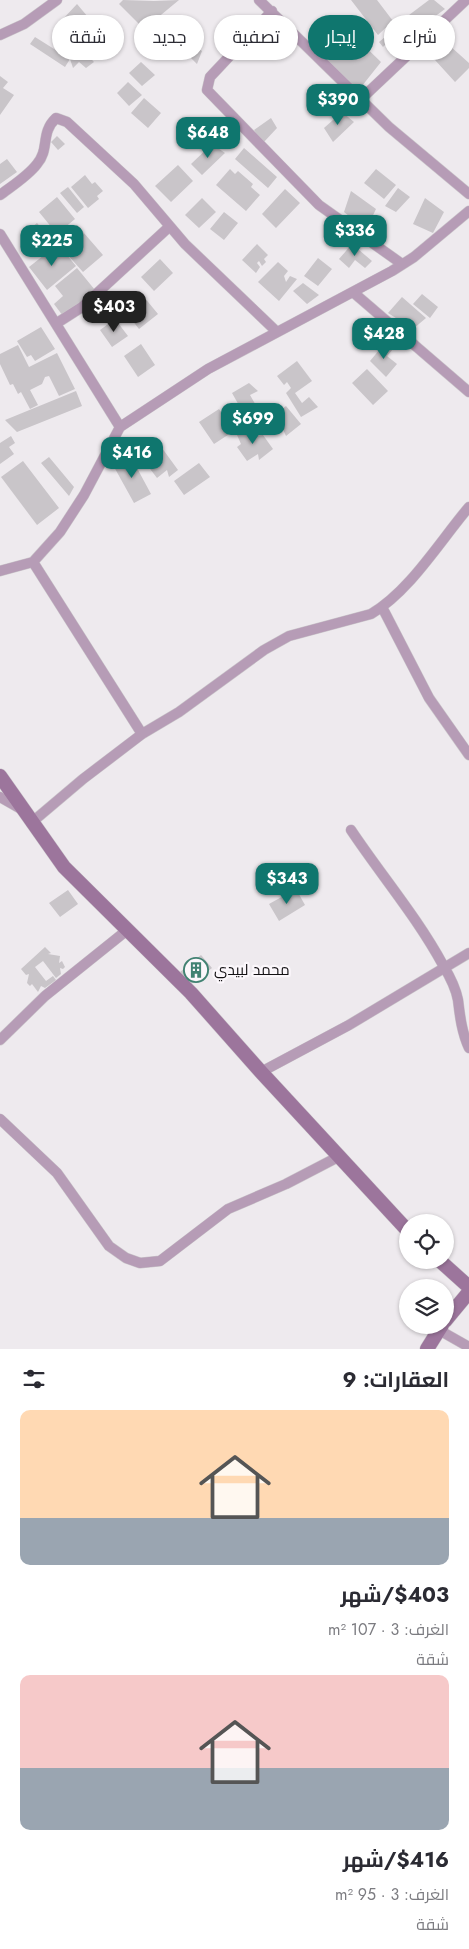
<!DOCTYPE html>
<html lang="ar">
<meta charset="utf-8">
<style>
:root{--surface:#fff;--page:#f2f2f3;--text:#2b2b33;--muted:#7c7c81;--accent:#0f766e}
body{margin:0;font-family:Jost,Cairo,sans-serif;background:var(--page);color:var(--text);direction:rtl;height:100vh;display:flex;flex-direction:column;font-size:19px;white-space:nowrap}
*{box-sizing:border-box;margin:0}
p{font-size:16px;color:var(--muted)}
.icon{flex:none;width:28px;height:28px;fill:none;stroke:currentColor;stroke-width:2;stroke-linecap:round;stroke-linejoin:round}
.map{position:relative;height:1349px;overflow:hidden;direction:ltr}
.details{display:flex;flex-direction:column;background:var(--surface);flex:1}
.details>*{flex:none}
.banner{position:absolute;left:15px;top:15px;width:440px;height:45px;direction:rtl;display:flex;gap:10px}
.buttons{position:absolute;left:399px;top:1214px;display:grid;gap:10px}
.buttons a{display:grid;place-items:center;width:55px;height:55px;border-radius:50%;background:var(--surface);box-shadow:0 1px 4px #0004;font-size:25px}
.price{position:absolute;translate:-50% -42px;padding:0 11px;border-radius:10px;background:var(--accent);color:#fff;font-size:16px;line-height:32px;filter:drop-shadow(0 1px 2px #0008)}
.price::after{content:'';position:absolute;left:50%;top:30px;width:15px;height:11px;margin-left:-8px;background:inherit;clip-path:polygon(0 0,100% 0,50% 100%)}
.price.current{background:#222;color:#fff}
ul{padding:0;list-style:none}
li{display:grid;align-content:center;gap:10px;height:265px;padding:0 20px}
li span{display:grid;place-items:center;height:155px;border-radius:10px;color:#555}
li>.icon{margin-inline-start:auto}
span .icon{width:90px;height:90px;fill:#fffc;stroke-width:1}
li b{font-size:21px}
h2{display:flex;justify-content:space-between;align-items:center;height:60px;padding:0 20px;font-size:21px}
.tag{padding:0 18px;border-radius:22px;background:var(--surface);box-shadow:0 1px 4px #0004;font-size:18px;line-height:45px}
.tag.current{background:var(--accent);color:#fff}
.map>svg:first-child{display:block}
.building{fill:#c9c5c9}
.lines{fill:none;stroke-linecap:round;stroke-linejoin:round}
.street-casing{stroke:#cbc7cb;stroke-width:11}
.secondary-casing{stroke:#cbc7cb;stroke-width:15}
.street{stroke:#b69cb6;stroke-width:10}
.secondary{stroke:#9c759c;stroke-width:14}
.labels{text-anchor:middle;stroke-width:4.5;stroke-linejoin:round;paint-order:stroke}
.poi-label{font-size:15px;fill:#121012;stroke:#fbf7fb;text-anchor:start}
</style>
<div class="map">
<svg width="469" height="1349" viewBox="0 0 469 1349">
<rect width="100%" height="100%" fill="#eeeaee"/>
<path class="building" d="M123,0l31,1 25,-1 -35,29 -25,-25z
M351,0h26l16,21 -15,14z
M429,0h5l11,9 -23,17 -13,-11z
M77,4l27,32 -7,7 -7,-9 -8,6 -19,-21z
M353,35l28,27 -23,29 -31,-30z
M35,37l35,22 12,-10 12,13 -8,6 -7,-6 -6,6 -3,-9 -5,8 -35,-23z
M385,37l2,6 -4,4 -4,-5z
M390,40l13,1v5h-13z
M450,46l19,17v5l-14,14 -20,-22z
M196,47l6,4 -5,13 -11,-11z
M141,62l14,13 -13,11 -13,-13z
M0,76l8,6 -5,6 11,7 -14,20z
M128,82l14,13 -13,11 -12,-13z
M144,98l17,15 -13,15 -17,-15z
M342,112l12,10 -21,20 -9,-14z
M271,118l6,10 -14,15 -9,-13z
M57,136l8,8 -7,6 -7,-8z
M212,144l13,9 -23,22 -11,-11z
M244,148l33,29 -9,11 -33,-29z
M7,159l10,13 -17,12v-20z
M178,165l15,16 -22,21 -16,-16z
M230,169l5,5 3,-3 15,13 -2,3 9,8 -14,16 -30,-26z
M376,169l20,16 -12,14 -20,-16z
M85,175l7,9 3,-2 8,9 -6,5 2,3 -11,9 -17,-21z
M68,187l16,20 -7,6 -17,-20z
M398,188l12,9 -14,15 -11,-6z
M285,189l15,14 -24,25 -14,-14z
M351,191l25,18 -10,21 -22,-18z
M57,197l18,22 -18,15 -18,-22z
M202,198l14,14 -17,16 -14,-13z
M425,198l19,14 -11,21 -20,-9z
M224,212l14,11 -14,17 -14,-11z
M37,223l17,20 -16,12 -16,-20z
M77,225l26,30 -20,17 -19,-21 9,-8 -2,-1 4,-3 -6,-7z
M58,244l18,22 -29,24 -18,-23z
M257,244l11,11 -4,4 2,3 -4,4 -3,-5 -2,2 3,4 -4,6 -14,-13z
M352,244l20,17 -7,7 -10,-8 -6,8 -10,-9z
M318,258l14,11 -14,17 -14,-10z
M160,259l13,14 -19,18 -13,-14z
M278,262l10,9 -4,5 2,6 4,-6 7,3 -18,22 -21,-19z
M77,268l18,22 -32,26 -9,-12 9,-8 -8,-10z
M303,283l16,12 -12,9 -14,-13z
M139,291l19,23 -19,15 -18,-23z
M422,294l16,13 -8,11 -17,-14z
M402,297l24,21 -13,11 -25,-16z
M115,319l13,17 -16,11 -12,-17z
M41,327l14,22 -20,12 -4,-6 -4,2 -10,-16z
M385,343l8,6 -6,7 10,8 -11,13 -16,-16z
M141,344l14,21 -17,12 -14,-21z
M18,345l11,22 28,-14 18,36 -16,7 -10,-20 -4,1 -3,7 -12,6 8,15 -8,4 -9,-17 -3,2 -5,-10 -3,1 -10,-21v-10z
M297,361l15,20 -17,12 7,10 7,-6 9,10 -17,10 -15,-24 5,-5 -4,-6 -3,3 -7,-9z
M367,369l21,22 -15,14 -21,-22z
M249,383l9,8 -8,4 8,14 -13,7 -13,-23z
M76,391l6,15 -65,26 -12,-12z
M286,406l15,18 -15,12 -6,-13 -9,-6z
M219,409l15,22 -20,13 -15,-22z
M250,430l6,6 7,-1 10,14 -14,11 -1,-6 -11,7 -10,-14 4,-3 -4,-9z
M11,436l4,7 -6,4 5,7 -14,10v-21z
M162,448l16,22 -9,7 -2,-7 -10,8 -13,-17z
M130,455l21,39 -17,9 -21,-38z
M49,457l25,30 -5,9 -28,-33z
M23,461l36,47 -22,17 -36,-48z
M199,463l11,14 -26,18 -10,-14z
M296,889l9,16 -26,16 -10,-17z
M68,890l10,14 -18,13 -11,-14z
M45,947l6,6 -3,1 12,2 -1,7 3,-2 3,6 -2,2 -3,-1 1,6 -5,4 -13,-17 -8,6 11,14 7,-5 3,4 -11,8 -4,-2 -3,6 -6,-8 -2,2 -3,-3 2,-9 -3,1 -5,-6z
M201,955l11,13 -22,17 -10,-13z"/>
<g class="lines">
<defs>
<path id="street" d="M259,0l130,127 80,67
M272,11l-62,66 -3,13 112,115 83,59
M0,35l24,-11 33,-24
M361,99l105,-99
M0,195c12,-9 28,-19 37,-31 13,-15 3,-31 19,-46l11,4 67,62 51,60 92,88
M0,234l120,193
M354,293l115,99
M57,323l25,-16 87,-80
M33,562l109,172
M0,571l33,-9 27,-30 24,-37 36,-68 88,-58 184,-98 22,-14 55,-46
M382,607l47,91 40,57
M0,797l21,12
M31,823l52,-44 59,-45 37,-22 85,-62 25,-14 82,-22c39,-23 69,-73 98,-107
M351,830c30,45 66,87 92,135 6,10 13,24 15,35 2,17 4,33 11,48
M0,1040l45,-44 81,-65
M261,1072l88,-47 120,-72
M0,1119l57,54 52,73 17,12 14,5 20,-2 68,-52 58,-25 52,-27
M439,1330l30,17"/>
<path id="secondary" d="M0,776l64,91 127,126 70,79 147,159
M439,1260l30,27
M445,1321l24,-29
M427,1349l15,-24"/>
</defs>
<use href="#street" class="street-casing"/>
<use href="#secondary" class="secondary-casing"/>
<use href="#street" class="street"/>
<use href="#secondary" class="secondary"/>
</g>
<defs>
<symbol id="building-ring" viewBox="-11 -11 22 22"><circle r="9.5" fill="#fbf7fb" stroke="#418272" stroke-width="1.5"/><path d="M-4-6H4V6H1V3H-1V6H-4ZM-2.5-4.3h1.7v1.8h-1.7ZM.8-4.3h1.7v1.8H.8ZM-2.5-1h1.7V.8h-1.7ZM.8-1h1.7V.8H.8Z" fill="#418272"/></symbol>
</defs>
<g fill-rule="evenodd">
<use href="#building-ring" x="182" y="956" width="28" height="28"/>
</g>
<g class="labels">
<g class="poi-label">
<text x="214" y="975">محمد لبيدي</text>
</g>
</g>
</svg>
<div class="buttons">
<a><svg class="icon" aria-label="locate" viewBox="0 0 24 24"><circle cx="12" cy="12" r="6"/><path d="M12 2v4M12 18v4M2 12h4M18 12h4"/></svg></a>
<a><svg class="icon" aria-label="layers" viewBox="0 0 24 24"><path d="M12 4l9 5-9 5-9-5zM3 14l9 5 9-5"/></svg></a>
</div>
<b class="price" style="left:338px;top:126px">$390</b>
<b class="price" style="left:208px;top:159px">$648</b>
<b class="price" style="left:355px;top:257px">$336</b>
<b class="price" style="left:52px;top:267px">$225</b>
<b class="price current" style="left:114px;top:333px">$403</b>
<b class="price" style="left:384px;top:360px">$428</b>
<b class="price" style="left:253px;top:445px">$699</b>
<b class="price" style="left:132px;top:479px">$416</b>
<b class="price" style="left:287px;top:905px">$343</b>
<div class="banner">
<a class="tag">شراء</a>
<a class="tag current">إيجار</a>
<a class="tag">تصفية</a>
<a class="tag">جديد</a>
<a class="tag">شقة</a>
</div>
</div>
<section class="details">
<h2>العقارات: 9<svg class="icon" aria-label="filters" viewBox="0 0 24 24"><path d="M4 7h16M4 17h16"/><circle cx="9" cy="7" r="2"/><circle cx="15" cy="17" r="2"/></svg></h2>
<ul>
<li><span style="background:linear-gradient(#ffd9b3 70%,#9aa5b1 0)"><svg class="icon" aria-label="home" viewBox="0 0 24 24"><path d="M3 11l9-7 9 7M6 9v11h12V9"/></svg></span><div><b>$403/شهر</b><p>الغرف: 3 · 107 m²</p><p>شقة</p></div></li>
<li><span style="background:linear-gradient(#f6c9c9 60%,#9aa5b1 0)"><svg class="icon" aria-label="home" viewBox="0 0 24 24"><path d="M3 11l9-7 9 7M6 9v11h12V9"/></svg></span><div><b>$416/شهر</b><p>الغرف: 3 · 95 m²</p><p>شقة</p></div></li>
</ul>
</section>
